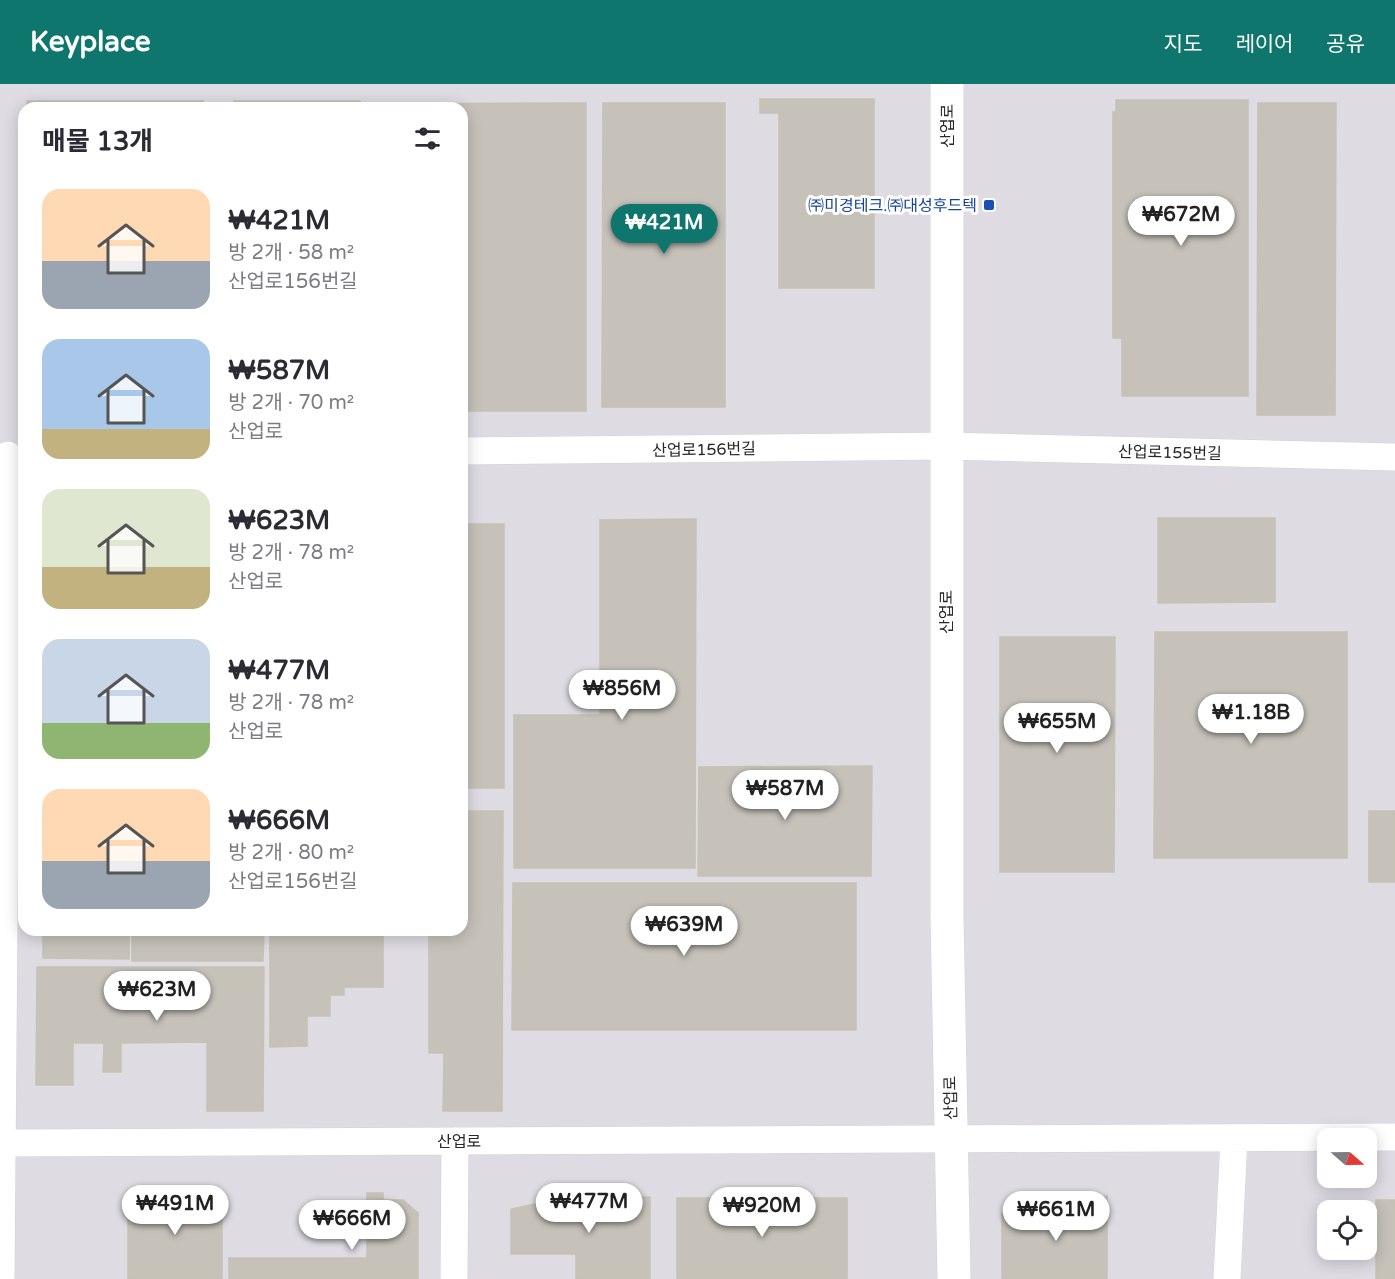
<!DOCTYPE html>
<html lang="ko">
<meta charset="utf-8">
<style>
:root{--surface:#fff;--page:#f7f7f7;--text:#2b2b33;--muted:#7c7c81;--accent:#0f766e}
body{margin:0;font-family:"Varela Round","Noto Sans KR",sans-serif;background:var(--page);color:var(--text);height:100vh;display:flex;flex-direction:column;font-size:22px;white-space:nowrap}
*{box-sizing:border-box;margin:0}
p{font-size:20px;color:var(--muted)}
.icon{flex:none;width:33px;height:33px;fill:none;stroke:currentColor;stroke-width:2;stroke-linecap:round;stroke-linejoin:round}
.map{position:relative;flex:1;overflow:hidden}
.sheet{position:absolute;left:18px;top:18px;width:450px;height:834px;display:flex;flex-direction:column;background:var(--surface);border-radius:18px;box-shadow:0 3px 15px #0003}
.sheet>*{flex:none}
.needle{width:39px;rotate:110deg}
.fabs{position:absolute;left:1317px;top:1044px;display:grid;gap:12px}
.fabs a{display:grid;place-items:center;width:60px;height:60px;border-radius:12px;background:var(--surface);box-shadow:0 3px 15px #0003;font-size:30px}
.price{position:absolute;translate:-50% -51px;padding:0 14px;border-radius:21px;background:#fff;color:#222;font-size:20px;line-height:39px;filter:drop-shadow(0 2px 3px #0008)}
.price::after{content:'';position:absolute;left:50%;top:36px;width:18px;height:14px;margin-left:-9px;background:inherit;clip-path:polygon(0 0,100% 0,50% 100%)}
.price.selected{background:var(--accent);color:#fff}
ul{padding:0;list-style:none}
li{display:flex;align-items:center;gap:18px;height:150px;padding:0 24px}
li span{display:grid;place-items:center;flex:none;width:168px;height:120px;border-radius:18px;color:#555}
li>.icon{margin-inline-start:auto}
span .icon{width:72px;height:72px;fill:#fffc;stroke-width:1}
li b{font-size:26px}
h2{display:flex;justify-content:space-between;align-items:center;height:72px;padding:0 24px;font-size:26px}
header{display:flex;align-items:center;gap:36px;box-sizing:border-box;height:84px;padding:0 30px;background:var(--accent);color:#fff}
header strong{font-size:28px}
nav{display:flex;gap:33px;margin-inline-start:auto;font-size:21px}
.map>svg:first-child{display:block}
.industrial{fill:#dedbe3;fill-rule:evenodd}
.building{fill:#c6c2ba;stroke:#c5c2b4;stroke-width:1.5}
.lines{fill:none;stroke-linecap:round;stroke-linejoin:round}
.minor-casing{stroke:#d0d1e1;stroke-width:28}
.tertiary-casing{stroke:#d0d1e1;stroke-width:34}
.minor{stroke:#fff;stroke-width:27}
.tertiary{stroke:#fff;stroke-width:33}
.transit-dot{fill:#1a4fb4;stroke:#fff;stroke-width:2}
.labels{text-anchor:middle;stroke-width:6;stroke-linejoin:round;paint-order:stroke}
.street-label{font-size:16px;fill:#282828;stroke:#fff}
.transit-label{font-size:16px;fill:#164399;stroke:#fff;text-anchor:end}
</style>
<header>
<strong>Keyplace</strong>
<nav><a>지도</a><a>레이어</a><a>공유</a></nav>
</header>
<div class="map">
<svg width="1395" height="1195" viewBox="0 0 1395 1195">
<rect width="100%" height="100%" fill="#eae6da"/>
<path class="industrial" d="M0,0h1395v1195h-1395zM24,24h438v822h-438zM1328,1054h38v40h-38zM1328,1126h38v40h-38z"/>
<path class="building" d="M760,15h114v189h-95v-175h-19z
M1116,16h132v296h-126v-58h-9v-226h3z
M27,17h176v7h-176z
M234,17h126v7h-126z
M586,19v308h-124v-303h-85v-4z
M603,19h122v304h-123z
M1258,19h78l-1,312h-78z
M1158,434h117v84l-117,1z
M696,435l-1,349h-181v-153h86v-195z
M462,440h42v264h-42z
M1155,548h192v226h-193z
M1000,553h115l-1,235h-114z
M872,682l-1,110h-173l1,-109z
M462,727h41l-1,300h-59l1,-58h-15v-123h33z
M1369,727h26v71h-26z
M513,799h343v147h-344z
M43,846h86v29l-86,-1z
M132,846h132l-1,31h-131z
M270,846h113v57h-39v8h-14v21h-23v30l-37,1z
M37,883h227l-1,144h-56v-69l-86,1v29h-18l1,-29h-31v42h-37z
M367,1109h16v7h20l15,13v66h-189v-21h138z
M128,1110h94v85h-94z
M1107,1112v83h-105v-66z
M568,1113h82v82h-74v-25h-65v-45z
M677,1114h170v81h-170z
M1376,1116h19v79h-19z"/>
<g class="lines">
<defs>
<path id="minor" d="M462,367l484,-5 449,11
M0,1059l1395,-6
M1,1195l7,-824
M454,1195l1,-138
M1227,1195l7,-141"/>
<path id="tertiary" d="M947,0v833l7,362"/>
</defs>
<use href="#minor" class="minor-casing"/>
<use href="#tertiary" class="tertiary-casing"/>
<use href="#minor" class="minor"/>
<use href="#tertiary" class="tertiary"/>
</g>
<rect class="transit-dot" x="983" y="115" width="12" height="12" rx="3"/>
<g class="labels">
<g class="street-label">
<text transform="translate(947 42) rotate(-90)" y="6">산업로</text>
<text transform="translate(704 365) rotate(-1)" y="6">산업로156번길</text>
<text transform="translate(1170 368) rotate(1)" y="6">산업로155번길</text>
<text transform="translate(946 528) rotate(-90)" y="6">산업로</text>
<text transform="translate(950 1014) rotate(-91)" y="6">산업로</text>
<text x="459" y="1063">산업로</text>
</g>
<g class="transit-label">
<text x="977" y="127">㈜미경테크.㈜대성후드텍</text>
</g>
</g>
</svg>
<div class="fabs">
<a><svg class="needle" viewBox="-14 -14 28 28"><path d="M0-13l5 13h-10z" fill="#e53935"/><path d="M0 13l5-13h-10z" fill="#7c7c81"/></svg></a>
<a><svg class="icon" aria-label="locate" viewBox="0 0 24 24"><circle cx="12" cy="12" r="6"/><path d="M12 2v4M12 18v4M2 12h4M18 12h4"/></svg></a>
</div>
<b class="price" style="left:1181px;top:163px">₩672M</b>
<b class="price selected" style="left:664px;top:171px">₩421M</b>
<b class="price" style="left:622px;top:637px">₩856M</b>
<b class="price" style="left:1251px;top:661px">₩1.18B</b>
<b class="price" style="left:1057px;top:670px">₩655M</b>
<b class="price" style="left:785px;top:737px">₩587M</b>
<b class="price" style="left:684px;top:873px">₩639M</b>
<b class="price" style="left:157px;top:938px">₩623M</b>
<b class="price" style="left:589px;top:1150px">₩477M</b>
<b class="price" style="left:175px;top:1152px">₩491M</b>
<b class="price" style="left:762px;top:1154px">₩920M</b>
<b class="price" style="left:1056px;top:1158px">₩661M</b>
<b class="price" style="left:352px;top:1167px">₩666M</b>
<section class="sheet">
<h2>매물 13개<svg class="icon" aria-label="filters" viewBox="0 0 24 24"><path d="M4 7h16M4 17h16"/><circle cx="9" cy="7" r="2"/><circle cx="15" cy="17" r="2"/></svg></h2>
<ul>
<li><span style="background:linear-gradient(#ffd9b3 60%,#9aa5b1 0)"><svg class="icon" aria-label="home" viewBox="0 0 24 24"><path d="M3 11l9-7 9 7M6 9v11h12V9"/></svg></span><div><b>₩421M</b><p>방 2개 · 58 m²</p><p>산업로156번길</p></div></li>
<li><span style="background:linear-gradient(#a9c7e8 75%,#c2b280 0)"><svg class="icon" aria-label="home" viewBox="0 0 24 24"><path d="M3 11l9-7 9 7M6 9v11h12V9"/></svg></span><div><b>₩587M</b><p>방 2개 · 70 m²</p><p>산업로</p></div></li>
<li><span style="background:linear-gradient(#dfe7d0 65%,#c2b280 0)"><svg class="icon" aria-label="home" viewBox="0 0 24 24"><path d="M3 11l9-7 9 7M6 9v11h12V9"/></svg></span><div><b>₩623M</b><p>방 2개 · 78 m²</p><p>산업로</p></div></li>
<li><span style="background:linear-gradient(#c9d6e8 70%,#8fb573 0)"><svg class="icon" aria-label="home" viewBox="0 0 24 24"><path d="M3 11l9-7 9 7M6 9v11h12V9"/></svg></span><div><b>₩477M</b><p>방 2개 · 78 m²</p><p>산업로</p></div></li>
<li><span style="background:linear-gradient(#ffd9b3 60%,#9aa5b1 0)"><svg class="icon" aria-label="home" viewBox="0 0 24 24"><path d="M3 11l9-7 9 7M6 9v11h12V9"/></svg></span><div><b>₩666M</b><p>방 2개 · 80 m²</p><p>산업로156번길</p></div></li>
</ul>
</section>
</div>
